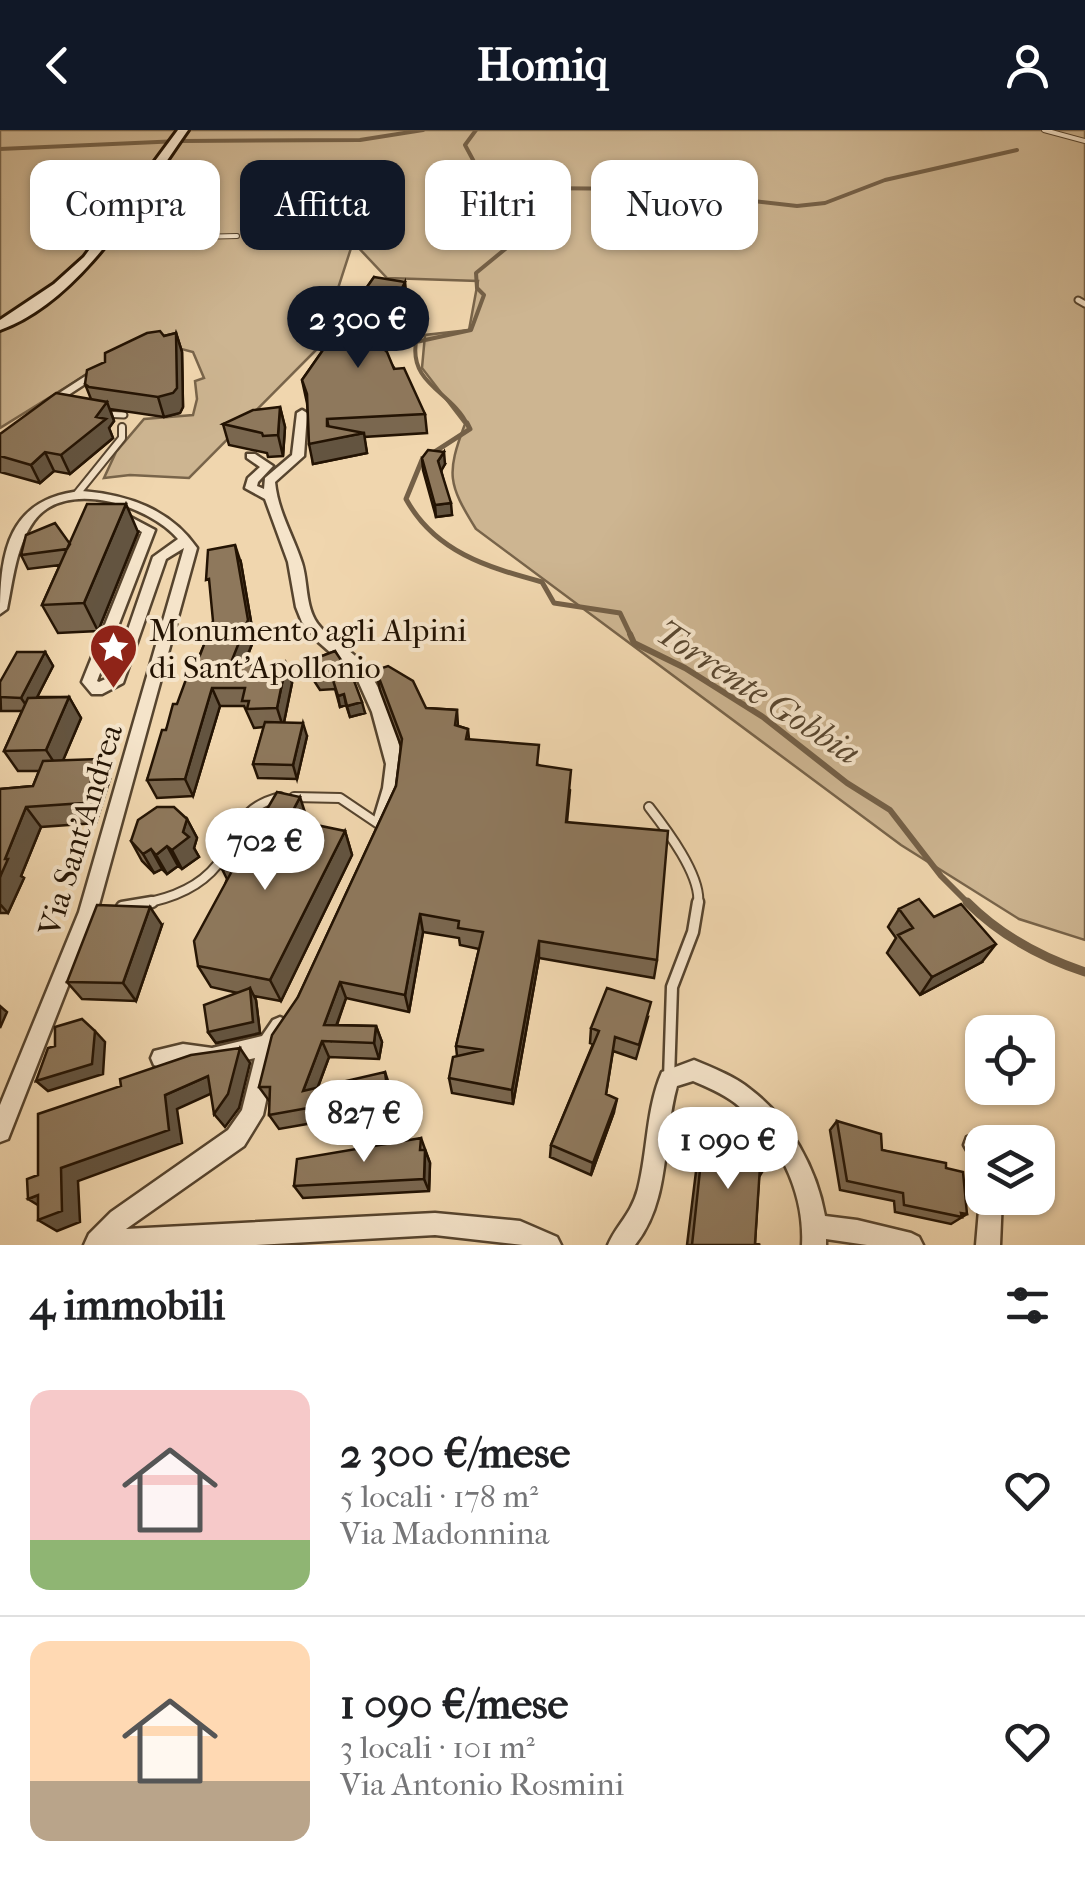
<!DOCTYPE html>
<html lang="it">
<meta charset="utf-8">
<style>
:root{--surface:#fff;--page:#f2f2f2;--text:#202124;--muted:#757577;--line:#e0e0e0;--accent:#111827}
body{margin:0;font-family:"IM FELL French Canon",serif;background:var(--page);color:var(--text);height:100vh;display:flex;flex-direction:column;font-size:38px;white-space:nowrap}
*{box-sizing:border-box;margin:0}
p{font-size:32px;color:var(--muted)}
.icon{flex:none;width:55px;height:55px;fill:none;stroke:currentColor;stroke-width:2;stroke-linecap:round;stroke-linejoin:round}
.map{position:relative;height:1115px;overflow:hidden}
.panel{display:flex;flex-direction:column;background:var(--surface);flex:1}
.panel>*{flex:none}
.guide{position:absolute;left:30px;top:30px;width:1025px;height:90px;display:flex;gap:20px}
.tools{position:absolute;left:965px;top:885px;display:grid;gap:20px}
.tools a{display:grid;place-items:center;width:90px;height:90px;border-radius:20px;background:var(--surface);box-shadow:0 2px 8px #0004;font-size:50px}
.price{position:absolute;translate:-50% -85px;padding:0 22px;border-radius:35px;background:#fff;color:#222;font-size:32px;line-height:65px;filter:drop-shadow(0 2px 5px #0008)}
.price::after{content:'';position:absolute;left:50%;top:60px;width:30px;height:22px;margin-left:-15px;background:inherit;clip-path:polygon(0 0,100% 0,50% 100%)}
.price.on{background:var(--accent);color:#fff}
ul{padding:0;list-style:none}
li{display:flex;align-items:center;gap:30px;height:250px;padding:0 30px}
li+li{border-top:2px solid var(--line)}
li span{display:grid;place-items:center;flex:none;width:280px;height:200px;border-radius:20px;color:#555}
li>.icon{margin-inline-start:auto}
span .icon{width:120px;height:120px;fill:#fffc;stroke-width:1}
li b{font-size:42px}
h2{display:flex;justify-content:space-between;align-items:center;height:120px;padding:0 30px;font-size:42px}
.tag{padding:0 35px;border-radius:20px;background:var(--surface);box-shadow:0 2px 8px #0004;font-size:35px;line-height:90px}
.tag.on{background:var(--accent);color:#fff}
header{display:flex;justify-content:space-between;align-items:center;height:130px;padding:0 30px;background:var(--accent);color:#fff;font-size:45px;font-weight:800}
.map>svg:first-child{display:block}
.green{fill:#cdb591;stroke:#78644a;stroke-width:2.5}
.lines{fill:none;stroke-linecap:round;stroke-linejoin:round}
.stream-far3{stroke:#746047;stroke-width:4}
.stream-far2{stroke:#746047;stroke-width:5}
.stream-far1{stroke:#746047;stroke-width:6}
.stream{stroke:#746047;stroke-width:9}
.service-far4-casing{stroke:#56442e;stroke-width:6}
.service-far3-casing{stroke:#56442e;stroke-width:9}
.service-far2-casing{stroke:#56442e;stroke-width:10}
.service-far1-casing{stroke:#56442e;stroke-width:12}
.service-casing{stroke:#56442e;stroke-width:15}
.minor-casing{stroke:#56442e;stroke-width:5}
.secondary-casing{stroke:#231303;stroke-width:6}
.service-far4{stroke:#f5e4ca;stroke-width:4}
.service-far3{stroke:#f5e4ca;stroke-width:5}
.service-far2{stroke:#f5e4ca;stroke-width:6}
.service-far1{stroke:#f5e4ca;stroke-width:8}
.service{stroke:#f5e4ca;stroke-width:10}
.minor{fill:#f5e4ca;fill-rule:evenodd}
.secondary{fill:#f5e4ca;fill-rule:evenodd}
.wall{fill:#7a674f;stroke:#231303;stroke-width:2.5}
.shaded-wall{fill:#635440;stroke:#231303;stroke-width:2.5}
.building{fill:#8e785c;stroke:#231303;stroke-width:2.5}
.labels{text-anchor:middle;stroke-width:8;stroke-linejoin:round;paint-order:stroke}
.poi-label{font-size:32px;fill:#231303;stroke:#f5e4ca;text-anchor:start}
.street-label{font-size:32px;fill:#231303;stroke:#f5e4ca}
.water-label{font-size:35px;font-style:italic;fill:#594730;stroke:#f5e4ca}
</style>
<header><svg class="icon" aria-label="back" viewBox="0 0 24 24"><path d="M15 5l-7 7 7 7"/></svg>Homiq<svg class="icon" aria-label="person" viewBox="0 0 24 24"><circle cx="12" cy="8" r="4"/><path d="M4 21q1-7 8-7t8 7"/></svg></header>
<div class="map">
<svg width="1085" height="1115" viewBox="0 0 1085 1115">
<rect width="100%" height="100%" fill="#f0d6ae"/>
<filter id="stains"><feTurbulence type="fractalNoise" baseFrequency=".002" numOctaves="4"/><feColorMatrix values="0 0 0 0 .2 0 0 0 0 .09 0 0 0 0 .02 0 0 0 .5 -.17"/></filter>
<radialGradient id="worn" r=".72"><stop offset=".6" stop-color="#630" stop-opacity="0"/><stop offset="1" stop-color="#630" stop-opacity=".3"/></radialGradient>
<path class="green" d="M0,0h1085v810l-66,-21 -118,-74 -425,-316c-28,-45 -30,-55 -11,-105l-43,-56 3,-33 44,-5 9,-49 -91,-3 -34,-36 -34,105 -130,131 -59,-3 -26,3 12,-26 28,-33 49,-4 4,-16 -2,-18 9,-3 -11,-26 -49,-13 -144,89z"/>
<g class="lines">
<path class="stream-far3" d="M0,19l180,-8 180,-1 63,-10
M528,58l123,1 146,17 28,-3 60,-23 132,-30
M468,296c-15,-34 -59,-41 -52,-84l55,-12 13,-35 -7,-7 -1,-15 39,-32 -55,-17 3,-6 63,-22 2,-8 -18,-10 -31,-7 -14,-26 11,-15"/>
<path class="stream-far2" d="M467,293l3,6 -48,31 -16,39c29,53 81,68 136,83l12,21 66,10 11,23"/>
<path class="stream-far1" d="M630,504l4,9 51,25 78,49 84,66 43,27 51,66 28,28"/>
<path class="stream" d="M967,772c34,34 73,55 118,70"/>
<defs>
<path id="service-far4" d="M1044,0l41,11
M216,90l-21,10 1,7 41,-1"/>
<path id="service-far3" d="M1078,170l7,4
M103,284l21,1"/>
<path id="service-far2" d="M76,365l46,-57v-11"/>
<path id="service-far1" d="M294,667l46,1 40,27
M649,677c17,22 53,69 49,97
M140,774c29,-5 58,-15 77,-39 25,-31 17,-56 63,-68"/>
<path id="service" d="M122,777l30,-5
M669,949l3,-92 21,-55 5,-30"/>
<path id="minor" d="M101,236l5,3 -1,2 -52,34 -9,-2z
M302,280l5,3 -3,43 -29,26c3,30 18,53 27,81 6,19 3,42 15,60 12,17 33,25 46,41 18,21 38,73 39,101 0,18 -5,36 -12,53l-2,5 -6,2 -6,-2 -2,-5 9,-30 3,-24 -14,-52 -17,-38 -40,-35 -13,-17 -6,-15 -8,-45 -23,-63 -20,-11 3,-10 12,-11 -13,-9v-4h8l18,12 -15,16 -1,4 7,3 1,-11 27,-23 5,-42z
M82,361c46,4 88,18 115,57l-100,364 -89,227 -8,3v-37l79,-193 105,-364 -18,11 -43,124 -21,11h-10l-10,-12 60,-150 -31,-17 2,-3h8l34,18 -58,151 2,1 13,-6 41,-119 25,-18c-29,-34 -113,-61 -144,-18 -18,25 -21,59 -27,88l-7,5c0,-63 9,-116 82,-123z
M280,887l7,3 3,7 -13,22 -14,66 -19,31 -118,83 309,-16 85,8 37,16 4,8h-38l-88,-10 -179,10h-172l5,-11 22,-22 117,-82 14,-20 13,-52 -43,10 -29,-4 -22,4 -7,-3 -3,-7 3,-7 29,-7 29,4 50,-12 11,-16z
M694,930c19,8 40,16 56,29 39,29 67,80 75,127l32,4 54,13 8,4 4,8h-56l-41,-6v6h-24c3,-54 -25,-109 -67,-142 -13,-10 -28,-16 -42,-22l-16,5c-15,53 -6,114 -42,159h-27c9,-21 23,-30 30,-56 10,-39 8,-80 24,-117z
M975,1004l8,3 3,5h-4v24l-8,-3 -10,-18 3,-8z
M982,1061v7h20l-2,47h-24l4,-47z"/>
<path id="secondary" d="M178,0h10c-48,68 -107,171 -188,200v-10l54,-36 30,-27z"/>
</defs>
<use href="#service-far4" class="service-far4-casing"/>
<use href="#service-far3" class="service-far3-casing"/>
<use href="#service-far2" class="service-far2-casing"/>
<use href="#service-far1" class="service-far1-casing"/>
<use href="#service" class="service-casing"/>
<use href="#minor" class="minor-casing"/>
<use href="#secondary" class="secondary-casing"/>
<use href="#service-far4" class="service-far4"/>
<use href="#service-far3" class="service-far3"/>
<use href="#service-far2" class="service-far2"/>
<use href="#service-far1" class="service-far1"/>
<use href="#service" class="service"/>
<use href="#minor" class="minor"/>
<use href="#secondary" class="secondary"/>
</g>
<path class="wall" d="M374,147l33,24 -12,24 -8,-1 -11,17 49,73 2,19 -63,4 3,16 -54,11 -6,-61 -5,-23z
M176,203l6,19 1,55 -3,6 -16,4 -54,-8 4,12 -5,7 4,10 -43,36 -16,-3 -14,12 -40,-11v-38l91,-35 -6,-15 79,-48z
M280,277l5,20 -2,29 -15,1 -1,-4 -38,-8 -6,-21z
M422,328l23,6 -4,6 11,45 -16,2 -13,-47z
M138,402l-40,99 -40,2 -16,-28 18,-40 -32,4 -7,-14z
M241,433l13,76 -10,26 48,18 -8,39 23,14 -10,43 -39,-1 -5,-14 11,-37 -10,1 -10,-22h-24l-27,90 -36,2 -10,-18 19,-50z
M335,521l30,62 -15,4 -4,-12 -6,2 -5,-18 -15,1 -11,-17 -3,-11z
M45,522l8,14 -16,31h32l12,21 -18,42 47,19 -14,44 -55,4 -20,49 3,2 -16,35h-8v-124l33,-3 6,-15h-21l-14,-20 18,-40h-21l-1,-29z
M376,540l50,38 31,2 1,16 10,3 1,10 70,26 31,25 -3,32 90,138 -3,18 -115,-20 -26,146 -61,-11 -3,-15 8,-22 -1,-10 23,-97 -19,-4 -1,-7 -36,-6 -14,80 -63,-14 -9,27 39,1 6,16 -3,17 -50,-2 -11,30h72l3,23 -77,18 -3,-5 -34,6 -10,-14 1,-13 -11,-15 39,-90 98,-211 5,-40 -21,-56z
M187,689l10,19 -3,10 5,9 -17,12 -4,-3 -11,8 -5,-5 -8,4 -12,-12 -11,-20z
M308,692l-3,6 13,3h27l7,24 -71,146 -27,-5 2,4 4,33 -44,10 -8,-11 30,-39 -27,-6 -13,-21 29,-87 -5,-10 23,-22z
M899,779l35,8 48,45 -62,33 -33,-42 9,-15 -8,-11z
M162,795l-26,76 -54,-2 -15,-17z
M648,887l-12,42 -23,-8 -7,43 8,18 -23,63 -41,-18 1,-12 42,-101 -3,-1 1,-15z
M837,991l45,29 64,18 21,46 -16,10 -56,-12 -1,-11 -54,-11 -10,-60z
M704,1003l39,10 2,-4 19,30 -5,8 -4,66 5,2h-73l12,-98z
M421,1008l9,25 -1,28 -126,7 -9,-12z"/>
<path class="shaded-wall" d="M405,152l2,19 -12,24 -2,-19z
M385,175l2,19 -20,32 -3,-19z
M176,203l6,19 1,55 -3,6 -16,4 -6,-20z
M107,272l7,19 -5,7 4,10 -43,36 -9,-19z
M280,277l5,20 -2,29 -5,-21z
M327,289l4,20 33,-6 3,20 -54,11 -4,-20 18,-18z
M45,322l9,19 -14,12 -9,-18z
M444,322l1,12 -5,9 -2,-12z
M451,373l1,12 -16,2 -1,-12z
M126,374l12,28 -40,99 -14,-28z
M235,415l6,18 13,76 -18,45 -6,-19z
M45,522l8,14 -23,45 -9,-13z
M286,534l6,19 -9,44 -6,-19z
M212,558l8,18 -27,90 -8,-17z
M344,564l2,11 -6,2 -2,-11z
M69,567l12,21 -22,52 -13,-20z
M362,572l3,11 -15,4 -3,-11z
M303,593l4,13 -10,43 -4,-14z
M98,629l12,20 -14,44 -12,-20z
M300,667l8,25 -13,26 -9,-24z
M26,677l15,20 -20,49 3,2 -16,35 -8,-9v-27l5,-18z
M187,689l10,19 -3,10 5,9 -17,12 -10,-19 11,-18z
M345,701l7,24 -71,146 -11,-21z
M167,716l11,20 -11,8 -11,-19z
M151,719l11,20 -8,4 -11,-19z
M150,777l12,18 -26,76 -13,-18z
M420,784l3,18 -14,80 -4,-17z
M539,811v17l-26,146 -1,-14z
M996,814l-14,18 -62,33 12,-18z
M340,852l6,16 -15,42 -7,-15z
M250,858l6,12 4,33 -44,10 -8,-11z
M0,876l7,6 -7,16z
M376,896l6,16 -3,17 -5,-16z
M95,901l10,11 -2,32 -55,17 -12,-10z
M322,911l7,16 -18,48 -8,-14z
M240,918l10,15 -11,45 -14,19 -11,-13z
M385,942l5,15 3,23 -77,18 -8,-14z
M208,946l11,14 -42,19 5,34 -104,38 2,41 -23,9 -19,-11 23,-52 104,-73z
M617,969l-3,13 -23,63 2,-12z
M425,1020l5,13 -1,28 -5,-12z
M38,1065l8,15 -18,-11z"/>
<path class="building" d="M374,147l31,5 -12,24 -8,-1 -21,32 9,1 14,14 7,17 10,-1 21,46 -98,5v7l37,7 -55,11 -2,-50 -5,-14z
M160,201l4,5 12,-3 1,55 -4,5 -15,4 -69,-10 -4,-3 2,-14 18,-8v-9l42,-20z
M56,263l51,9 -11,15 10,2 -45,36 -16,-3 -14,13 -31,-9v-22z
M280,277l-2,28 -15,1 -1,-3 -39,-9 30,-14z
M428,320l16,2 -6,9 13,42 -16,2 -13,-47z
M87,374h39l-42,99 -42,2z
M55,393l15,21 -3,5 -46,6 5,-20z
M235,415l13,75 -18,45 56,-1 -9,44 -30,1 2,-8h-7l3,-13h-33l-27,91 -38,1 15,-50h4l7,-26h4l15,-41h5l16,-42 -4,-42 -3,1 2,-30z
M335,521l18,27 9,24 -15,4 -3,-12 -6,2 -6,-19 -15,1 -11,-16z
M17,522h28l-24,46 -21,-1v-15z
M388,536l25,15 13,27 31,2 -2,15 13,4 -2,10 73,6 -2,20 34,5 -5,52 102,9 -11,129 -118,-19 -27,149 -63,-12 4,-21 31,-7 -28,-4 27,-114 -25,-4 1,-7 -39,-7 -15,81 -65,-13 -16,43 52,1 -2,17 -52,-2 -19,50 82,-19 3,23 -80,19v-6l-39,7 1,-28h-11l13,-52 26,-38 98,-211 6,-47 -26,-69z
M69,567l-23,53 -42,1 24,-53z
M265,592l38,1 -10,42 -40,-1z
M98,629l-14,44 -58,4 -21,52h3l-8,18v-88l33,-3 10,-25z
M277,662l23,5 -14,27 32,7 3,-5 24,5 -75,149 -72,-14 -4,-25 38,-70 -10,-2 14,-24 9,2z
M157,677h17l13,12 -4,13 6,5 -17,13 -5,-4 -11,9 -5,-6 -8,5 -12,-13 7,-21z
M919,769l15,18 27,-13 35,40 -64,33 -34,-42 15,-7 -14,-19z
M97,775l53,2 -27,76 -56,-1z
M250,858l3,34 -45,10 -4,-27z
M607,858l44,14 -12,43 -24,-8 -9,57 11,5 -24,64 -42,-18 48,-114 -8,-3z
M82,889l13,12 -3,33 -56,17 12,-33 7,-2v-19z
M240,918l-12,46 -14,20 -6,-38 -43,19 4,35 -108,38 1,43 -24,9v-25l-10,4 -1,-20 11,-4v-61l83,-28 -1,-7 71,-24z
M837,991l44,13 1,16 64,13v5l17,4 4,42 -6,-1 1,4 -58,-12 -1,-12 -56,-12z
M704,1003l40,11 1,-5 21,5 -2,25 -4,-2 -5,76 5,2h-68z
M421,1008l-1,12h5l-1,29 -130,7 3,-27z"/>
<defs>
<symbol id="sight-pin" viewBox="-11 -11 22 30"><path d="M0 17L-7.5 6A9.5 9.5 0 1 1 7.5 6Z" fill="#8f2418" stroke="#f5e4ca"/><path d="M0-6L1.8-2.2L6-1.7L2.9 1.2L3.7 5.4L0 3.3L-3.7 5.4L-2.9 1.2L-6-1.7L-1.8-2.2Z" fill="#fff"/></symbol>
</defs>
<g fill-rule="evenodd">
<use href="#sight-pin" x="86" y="490" width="55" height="75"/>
</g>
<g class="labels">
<g class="poi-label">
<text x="149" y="511">Monumento agli Alpini<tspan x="149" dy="37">di Sant'Apollonio</tspan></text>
</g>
<g class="street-label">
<text transform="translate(80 700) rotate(-73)" y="11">Via Sant'Andrea</text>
</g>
<g class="water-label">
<text transform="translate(758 562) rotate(33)" y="12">Torrente Gobbia</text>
</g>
</g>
<rect width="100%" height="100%" filter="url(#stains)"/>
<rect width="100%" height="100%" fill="url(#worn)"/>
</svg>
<div class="tools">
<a><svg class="icon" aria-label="locate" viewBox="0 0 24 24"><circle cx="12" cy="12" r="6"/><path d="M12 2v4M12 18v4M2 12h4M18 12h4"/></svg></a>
<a><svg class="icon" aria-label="layers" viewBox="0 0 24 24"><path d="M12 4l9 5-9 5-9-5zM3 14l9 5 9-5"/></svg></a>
</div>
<b class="price on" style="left:358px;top:241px">2 300 €</b>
<b class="price" style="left:265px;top:763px">702 €</b>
<b class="price" style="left:364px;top:1035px">827 €</b>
<b class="price" style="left:728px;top:1062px">1 090 €</b>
<div class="guide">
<a class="tag">Compra</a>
<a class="tag on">Affitta</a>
<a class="tag">Filtri</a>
<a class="tag">Nuovo</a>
</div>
</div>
<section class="panel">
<h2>4 immobili<svg class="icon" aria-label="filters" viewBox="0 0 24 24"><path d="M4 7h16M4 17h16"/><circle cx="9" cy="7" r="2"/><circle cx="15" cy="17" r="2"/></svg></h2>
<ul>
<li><span style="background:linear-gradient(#f6c9c9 75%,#8fb573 0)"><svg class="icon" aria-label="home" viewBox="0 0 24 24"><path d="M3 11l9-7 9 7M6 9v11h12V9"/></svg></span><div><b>2 300 €/mese</b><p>5 locali · 178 m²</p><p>Via Madonnina</p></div><svg class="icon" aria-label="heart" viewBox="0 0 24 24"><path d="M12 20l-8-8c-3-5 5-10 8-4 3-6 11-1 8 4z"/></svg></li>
<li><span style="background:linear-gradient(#ffd9b3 70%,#b9a48a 0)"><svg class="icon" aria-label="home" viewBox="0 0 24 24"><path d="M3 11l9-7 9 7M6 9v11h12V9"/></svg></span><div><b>1 090 €/mese</b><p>3 locali · 101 m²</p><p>Via Antonio Rosmini</p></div><svg class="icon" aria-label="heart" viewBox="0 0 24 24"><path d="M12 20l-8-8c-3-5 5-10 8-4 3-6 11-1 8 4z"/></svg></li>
</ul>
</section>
